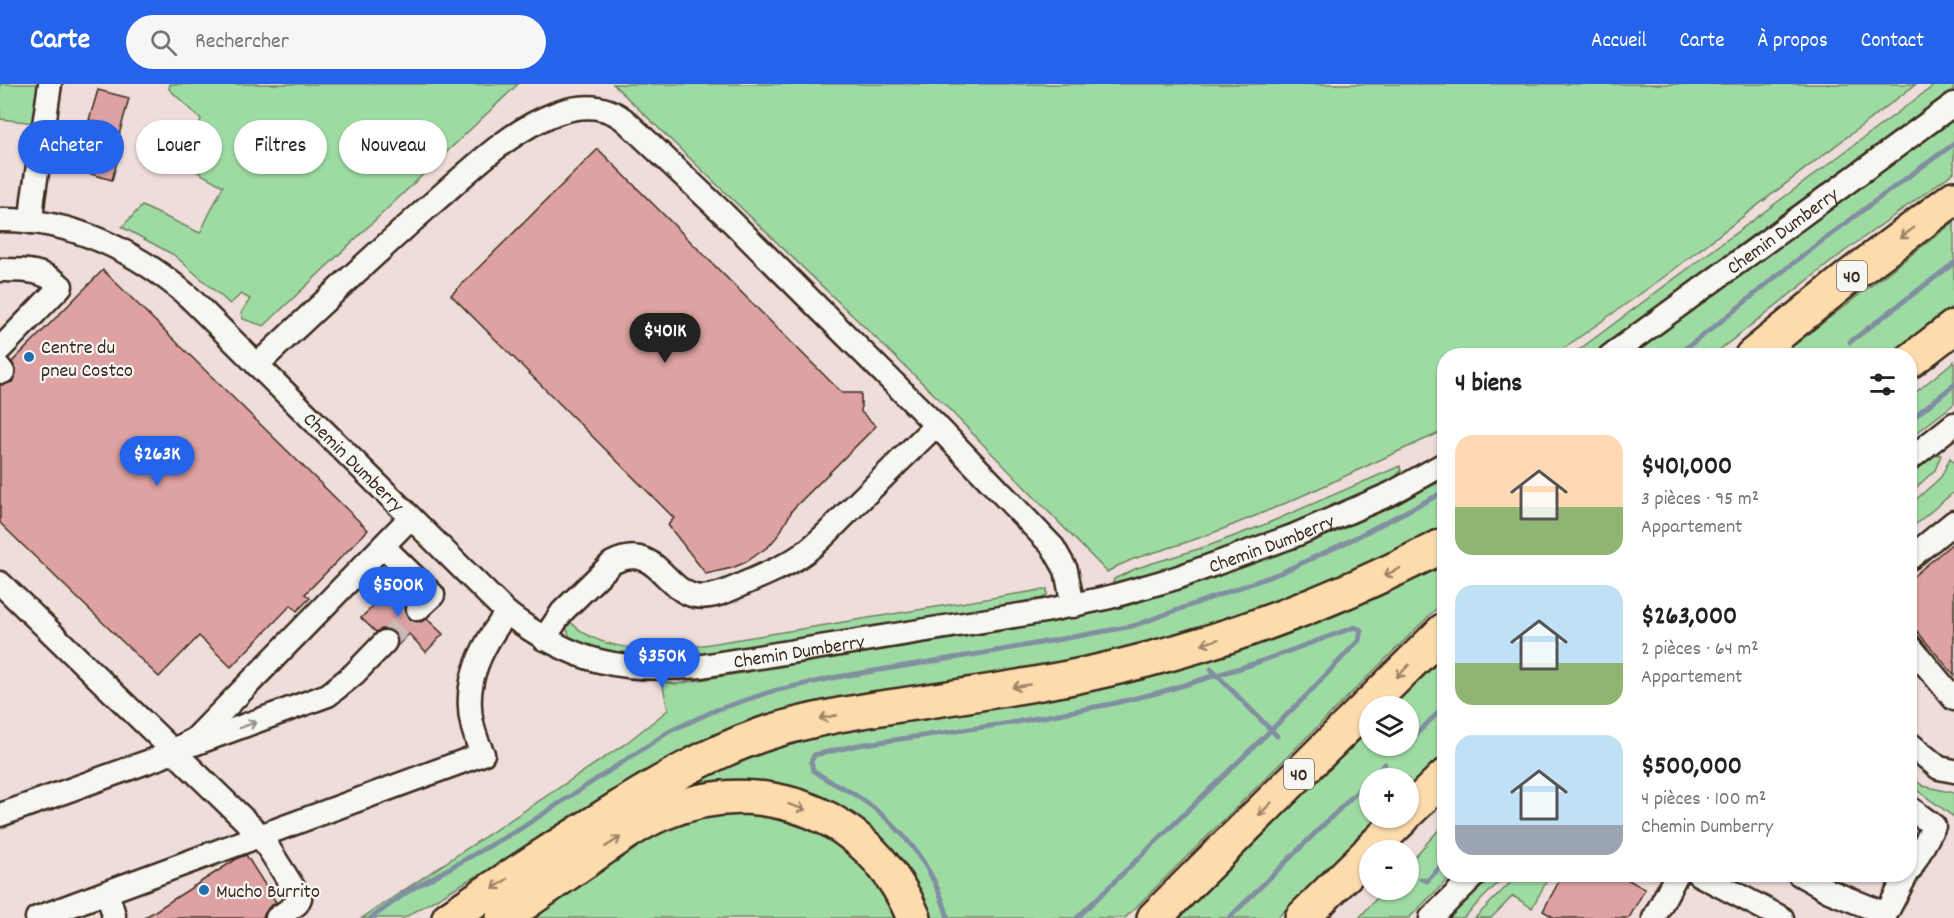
<!DOCTYPE html>
<html lang="fr">
<meta charset="utf-8">
<style>
:root{--surface:#fff;--page:#f6f6f6;--text:#222;--muted:#767676;--accent:#2563eb}
body{margin:0;font-family:Dekko,sans-serif;background:var(--page);color:var(--text);height:100vh;display:flex;flex-direction:column;font-size:22px;white-space:nowrap}
*{box-sizing:border-box;margin:0}
p{font-size:20px;color:var(--muted)}
.icon{flex:none;width:33px;height:33px;fill:none;stroke:currentColor;stroke-width:2;stroke-linecap:round;stroke-linejoin:round}
.map{position:relative;flex:1;overflow:hidden}
.details{position:absolute;left:1437px;top:264px;width:480px;height:534px;display:flex;flex-direction:column;background:var(--surface);border-radius:24px;box-shadow:0 2px 4px #0004}
.details>*{flex:none}
.hud{position:absolute;left:18px;top:36px;width:570px;height:54px;display:flex;gap:12px}
.tools{position:absolute;left:1359px;top:612px;display:grid;gap:12px}
.tools a{display:grid;place-items:center;width:60px;height:60px;border-radius:50%;background:var(--surface);box-shadow:0 2px 4px #0004;font-size:30px}
.price{position:absolute;translate:-50% -51px;padding:0 14px;border-radius:21px;background:var(--accent);color:#fff;font-size:20px;line-height:39px;filter:drop-shadow(0 2px 3px #0008)}
.price::after{content:'';position:absolute;left:50%;top:36px;width:18px;height:14px;margin-left:-9px;background:inherit;clip-path:polygon(0 0,100% 0,50% 100%)}
.price.current{background:#222;color:#fff}
ul{padding:0;list-style:none}
li{display:flex;align-items:center;gap:18px;height:150px;padding:0 18px}
li span{display:grid;place-items:center;flex:none;width:168px;height:120px;border-radius:18px;color:#555}
li>.icon{margin-inline-start:auto}
span .icon{width:72px;height:72px;fill:#fffc;stroke-width:1}
li b{font-size:26px}
h2{display:flex;justify-content:space-between;align-items:center;height:72px;padding:0 18px;font-size:26px}
.tag{padding:0 21px;border-radius:27px;background:var(--surface);box-shadow:0 2px 4px #0004;font-size:21px;line-height:54px}
.tag.current{background:var(--accent);color:#fff}
header{display:flex;align-items:center;gap:36px;box-sizing:border-box;height:84px;padding:0 30px;background:var(--accent);color:#fff}
header strong{font-size:28px}
nav{display:flex;gap:33px;margin-inline-start:auto;font-size:21px}
.search{width:420px;height:54px;background:var(--page);display:flex;align-items:center;gap:15px;box-sizing:border-box;padding:0 21px;border-radius:33px;color:var(--muted);font-size:22px}
.map>svg:first-child{display:block}
.green{fill:#9edba3;stroke:#6c8260;stroke-width:1.5}
.lines{fill:none;stroke-linecap:round;stroke-linejoin:round}
.stream{stroke:#818fa0;stroke-width:5}
.building{fill:#dda2a1;stroke:#3b2a1e;stroke-width:1.5}
.minor-tunnel{stroke:#cab9b4;stroke-width:22;stroke-dasharray:22 11;stroke-linecap:butt}
.minor-casing{stroke:#3b2a1e;stroke-width:27}
.highway-casing{stroke:#3b2a1e;stroke-width:38}
.minor{stroke:#f6f6f2;stroke-width:22}
.highway{stroke:#fcdcac;stroke-width:33}
.oneway{stroke:#9c8365}
.oneway2{stroke:#989088}
.poi-dot{fill:#1f6fb2;stroke:#f6f6f2;stroke-width:2}
.labels{text-anchor:middle;stroke-width:4.5;stroke-linejoin:round;paint-order:stroke}
.shield{fill:#f6f6f2;stroke:#73675e;stroke-width:1.5}
.shield-label{font-size:18px;font-weight:bold;fill:#3b2a1e}
.street-label{font-size:20px;fill:#3b2a1e;stroke:#f6f6f2}
.poi-label{font-size:20px;fill:#3b2a1e;stroke:#f6f6f2;text-anchor:start}
</style>
<header>
<strong>Carte</strong>
<div class="search"><svg class="icon" aria-label="search" viewBox="0 0 24 24"><circle cx="10" cy="10" r="6"/><path d="M15 15l6 6"/></svg>Rechercher</div>
<nav><a>Accueil</a><a>Carte</a><a>À propos</a><a>Contact</a></nav>
</header>
<div class="map">
<svg width="1954" height="834" viewBox="0 0 1954 834">
<rect width="100%" height="100%" fill="#eeddda"/>
<filter id="ink" filterUnits="userSpaceOnUse"><feTurbulence type="fractalNoise" baseFrequency=".0167" numOctaves="2"/><feDisplacementMap in="SourceGraphic" scale="12" xChannelSelector="R" yChannelSelector="G"/><feConvolveMatrix kernelMatrix="1 2 1 2 8 2 1 2 1" color-interpolation-filters="sRGB"/></filter>
<g filter="url(#ink)">
<path class="green" d="M0,0h40l-5,39 -35,-4z
M170,0h348l-254,242 -21,-7 -2,-6 9,-14 -9,-5 -11,10 -56,-49 -52,-28 20,-21 58,27 23,-47 -38,-21 16,-46 -32,-30z
M613,0h1303l-252,193 -110,78 -110,1v75c-68,29 -134,64 -204,91 -21,9 -43,17 -65,24 -24,8 -46,12 -68,26l-164,-169z
M1936,0h18v5l-219,159 -143,107h-20z
M1954,36v52l-109,79 -132,104 -82,1z
M1954,138v83l-65,50h-108z
M1954,277v43l-44,34v-41z
M1935,370l6,1 -6,15 -25,23v-18z
M1950,374l4,5v29l-44,37v-24l31,-28z
M1400,382l1,5 -8,8 -96,42 -151,55 -30,7 -3,-1 1,-3 23,-11 71,-22 58,-22z
M1444,396v51l-146,68 -174,55 -295,51 -362,176 -63,37h-42l263,-174 43,-34 -6,-28 14,2 48,-8 294,-48 102,-20 89,-28 132,-50z
M1444,472v45l-319,317h-199l-131,-127 -197,49 -111,78h-6l69,-57 129,-77 111,-47 245,-41z
M1047,505v6l-4,3 -61,12 -292,46h-59l-38,-9 -23,-10 -5,-12 3,-6c29,34 82,31 123,28z
M1444,573v96l-35,35 -1,-10h-38v40h9l-102,100h-98l190,-188 1,16h38v-40h-15z
M1910,692l13,10 31,7v24l-44,-32z
M766,723l91,44 44,67h-377l158,-103z
M1444,740v50l8,1 -43,43h-50l25,-28h24l1,-27z
M1492,791h14l-43,43h-16z
M1518,791h32l-18,33 -19,-12 -22,22h-16z"/>
<g class="lines">
<path class="stream" d="M1850,258l104,-79
M1674,272c37,-24 70,-54 104,-81 58,-45 116,-89 176,-131
M1910,336l44,-35
M1211,585l66,67
M1408,658l36,-35
M1370,694l15,-14
M1421,795l6,2 17,-18
M371,834l39,-28 110,-61 150,-98 46,-21 57,-19 64,-14 159,-26 137,-25 147,-53 63,-29 101,-52
M948,834c-14,-51 -47,-94 -91,-122 -14,-9 -31,-15 -44,-26l-2,-8 3,-7 45,-10 152,-22 100,-19 50,-12 92,-28 102,-37 6,3 -2,10 -55,58 -227,220
M1229,834l141,-139"/>
</g>
<path class="building" d="M98,6l31,8 -14,52 5,1 -8,29 -28,-8 14,-50 -9,-2z
M598,65l244,244h19v19l15,14 -83,83 -14,25 -10,12 -23,16 -14,6 -26,6 -38,-49 6,-7 -223,-223z
M103,186l265,260 -63,64 5,4 -13,13 -6,-6 -60,62 -32,-31 -40,41 -159,-154v-138l12,-3 3,-4 1,-7 -4,-9z
M1954,458v133l-44,-52v-44z
M374,498l12,11 7,-8 15,15 -3,11 4,8 5,3h6l7,-3 16,15 -17,18 -17,-18 -11,11v-7l-4,-6 -5,-3h-7l-6,3 -15,-14 15,-15 -12,-10z
M246,771l30,47 -7,5 -7,11h-118l94,-60z
M1563,790h55l27,15 -16,29h-74l-12,-7z"/>
<g class="lines">
<path class="minor-tunnel" d="M385,558l33,-33"/>
<defs>
<g id="minor">
<path id="s1" d="M0,136c71,-1 137,31 189,77l318,316c66,50 114,60 195,53l343,-55 65,-14 66,-19 117,-42 97,-42 54,-30"/>
<path d="M31,138l2,-23 17,-115"/>
<path d="M0,186c23,0 44,-1 61,16l-61,63"/>
<path id="s2" d="M1610,272l344,-252"/>
<path d="M257,281c59,-56 118,-111 178,-164 37,-32 75,-71 122,-88 26,-9 51,-9 72,11l94,89 213,212"/>
<path d="M0,284l3,4"/>
<path d="M1910,375l44,-35"/>
<path d="M383,462l50,49 -15,14"/>
<path d="M1910,474l44,-36"/>
<path d="M0,499l260,252 40,63 -3,6 -20,14"/>
<path d="M544,555l18,-27 50,-49c44,-22 51,26 83,33 16,3 33,-5 48,-12 18,-8 37,-15 54,-26 20,-13 37,-32 54,-49 28,-28 57,-56 85,-84l117,122 13,23 7,36"/>
<path d="M1910,562l44,53"/>
<path d="M194,660l134,-49 26,-21 31,-32"/>
<path d="M1910,660l29,24 15,3"/>
<path d="M1910,724l24,18 -24,44"/>
<path d="M0,731l161,-58 34,-18 215,-221"/>
<path d="M1698,790l84,44"/>
<path d="M1799,790l30,17 57,23 21,-40"/>
<path d="M37,834l70,-26"/>
<path d="M113,834l1,-3 -7,-23 376,-138c-27,-53 -10,-97 24,-141"/>
<path d="M1431,834l45,-44"/>
<path d="M1654,834l23,-44"/>
</g>
<path id="highway" d="M1752,272l97,-79 105,-79
M1910,277l44,-34
M1408,728l36,-35
M1370,766l33,-32
M449,834c54,-37 108,-72 163,-106 48,-30 95,-58 149,-77 47,-16 98,-24 147,-31 54,-8 107,-16 160,-26 131,-26 258,-72 376,-133
M503,834c26,-18 52,-36 78,-54 26,-18 53,-39 82,-51 54,-23 115,-21 167,7 39,22 67,57 84,98
M1154,834l290,-288
M1302,834l68,-67"/>
</defs>
<use href="#minor" class="minor-casing"/>
<use href="#highway" class="highway-casing"/>
<use href="#minor" class="minor"/>
<use href="#highway" class="highway"/>
</g>
<defs><path id="oneway-shaft" d="M-6 0H5M1.5-3L5.5 0L1.5 3" fill="none" stroke-width="1.6" stroke-linecap="round" stroke-linejoin="round" transform="scale(1.5)"/></defs>
<g class="oneway">
<use href="#oneway-shaft" transform="translate(1907 149) rotate(143)"/>
<use href="#oneway-shaft" transform="translate(1392 488) rotate(154)"/>
<use href="#oneway-shaft" transform="translate(1210 558) rotate(162)"/>
<use href="#oneway-shaft" transform="translate(1403 587) rotate(135)"/>
<use href="#oneway-shaft" transform="translate(1021 602) rotate(170)"/>
<use href="#oneway-shaft" transform="translate(828 633) rotate(169)"/>
<use href="#oneway-shaft" transform="translate(797 723) rotate(18)"/>
<use href="#oneway-shaft" transform="translate(1265 725) rotate(135)"/>
<use href="#oneway-shaft" transform="translate(613 758) rotate(-32)"/>
<use href="#oneway-shaft" transform="translate(500 800) rotate(146)"/>
</g>
<use class="oneway2" href="#oneway-shaft" transform="translate(248 641) rotate(-20)"/>
</g>
<g class="poi-dot">
<circle cx="29" cy="273" r="6"/>
<circle cx="204" cy="806" r="6"/>
</g>
<g class="labels">
<g class="shield">
<rect x="1837" y="177" width="30" height="30" rx="4.5"/>
<rect x="1284" y="675" width="30" height="30" rx="4.5"/>
</g>
<g class="shield-label">
<text x="1852" y="198">40</text>
<text x="1299" y="696">40</text>
</g>
<g class="street-label">
<text dy="7" stroke="none"><textPath href="#s2" startOffset="213">Chemin Dumberry</textPath></text>
<text dy="7" stroke="none"><textPath href="#s1" startOffset="442">Chemin Dumberry</textPath></text>
<text dy="7" stroke="none"><textPath href="#s1" startOffset="1449">Chemin Dumberry</textPath></text>
<text dy="7" stroke="none"><textPath href="#s1" startOffset="963">Chemin Dumberry</textPath></text>
</g>
<g class="poi-label">
<text x="41" y="269">Centre du<tspan x="41" dy="23">pneu Costco</tspan></text>
<text x="216" y="813">Mucho Burrito</text>
</g>
</g>
</svg>
<div class="tools">
<a><svg class="icon" aria-label="layers" viewBox="0 0 24 24"><path d="M12 4l9 5-9 5-9-5zM3 14l9 5 9-5"/></svg></a>
<a>+</a>
<a>−</a>
</div>
<b class="price current" style="left:665px;top:280px">$401K</b>
<b class="price" style="left:157px;top:403px">$263K</b>
<b class="price" style="left:398px;top:534px">$500K</b>
<b class="price" style="left:662px;top:605px">$350K</b>
<div class="hud">
<a class="tag current">Acheter</a>
<a class="tag">Louer</a>
<a class="tag">Filtres</a>
<a class="tag">Nouveau</a>
</div>
<section class="details">
<h2>4 biens<svg class="icon" aria-label="filters" viewBox="0 0 24 24"><path d="M4 7h16M4 17h16"/><circle cx="9" cy="7" r="2"/><circle cx="15" cy="17" r="2"/></svg></h2>
<ul>
<li><span style="background:linear-gradient(#ffd9b3 60%,#8fb573 0)"><svg class="icon" aria-label="home" viewBox="0 0 24 24"><path d="M3 11l9-7 9 7M6 9v11h12V9"/></svg></span><div><b>$401,000</b><p>3 pièces · 95 m²</p><p>Appartement</p></div></li>
<li><span style="background:linear-gradient(#bfe0f5 65%,#8fb573 0)"><svg class="icon" aria-label="home" viewBox="0 0 24 24"><path d="M3 11l9-7 9 7M6 9v11h12V9"/></svg></span><div><b>$263,000</b><p>2 pièces · 64 m²</p><p>Appartement</p></div></li>
<li><span style="background:linear-gradient(#bfe0f5 75%,#9aa5b1 0)"><svg class="icon" aria-label="home" viewBox="0 0 24 24"><path d="M3 11l9-7 9 7M6 9v11h12V9"/></svg></span><div><b>$500,000</b><p>4 pièces · 100 m²</p><p>Chemin Dumberry</p></div></li>
</ul>
</section>
</div>
